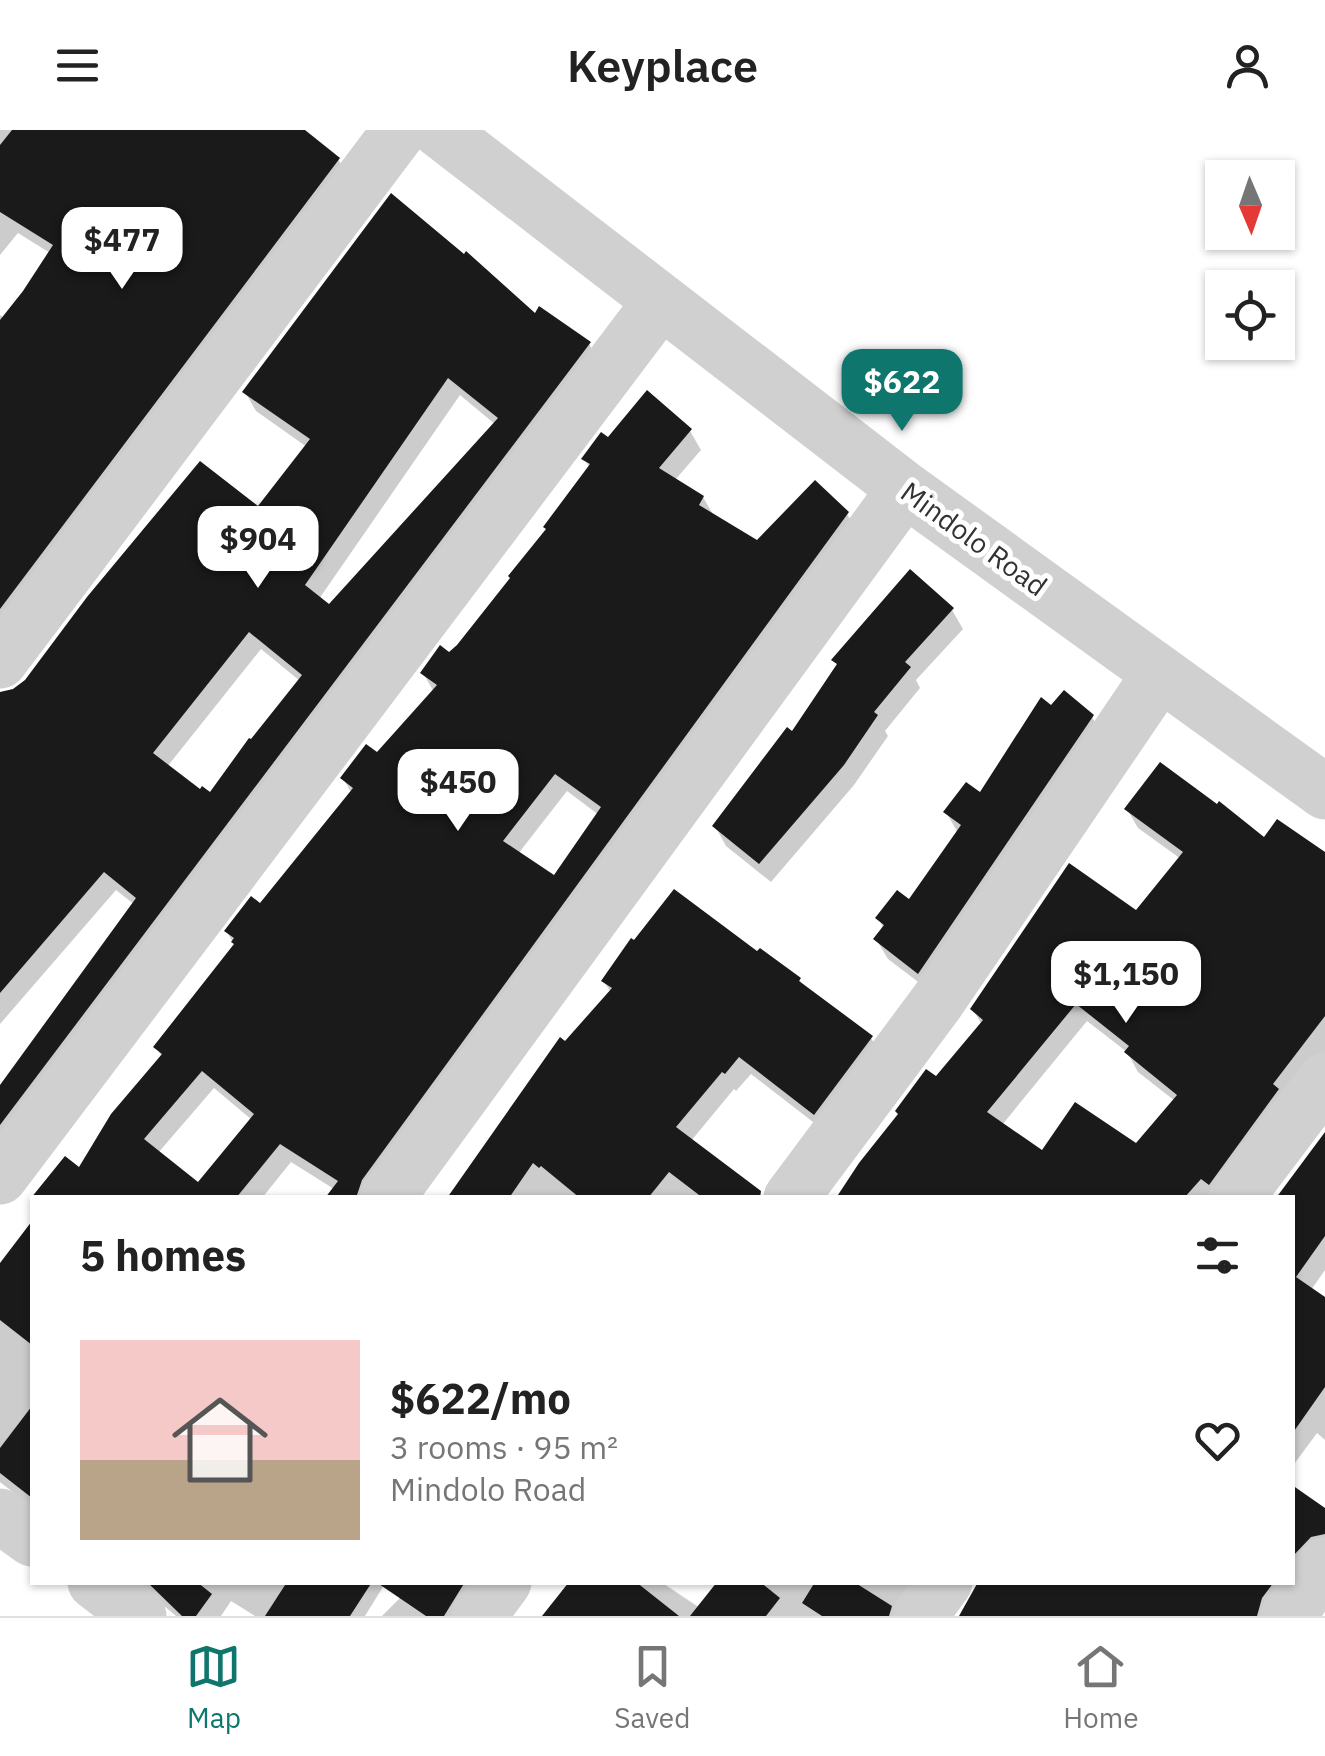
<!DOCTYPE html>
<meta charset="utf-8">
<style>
:root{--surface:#fff;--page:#f6f6f6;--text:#222;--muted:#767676;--line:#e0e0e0;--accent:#0f766e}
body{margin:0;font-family:"IBM Plex Sans",sans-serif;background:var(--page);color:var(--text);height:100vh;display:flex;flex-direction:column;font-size:38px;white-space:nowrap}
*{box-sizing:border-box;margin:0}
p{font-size:32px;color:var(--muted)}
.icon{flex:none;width:55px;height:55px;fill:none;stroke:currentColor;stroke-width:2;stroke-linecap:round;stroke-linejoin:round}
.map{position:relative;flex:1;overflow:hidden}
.sheet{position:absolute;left:30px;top:1065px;width:1265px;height:390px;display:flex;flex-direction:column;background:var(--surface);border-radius:0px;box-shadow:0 2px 8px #0004}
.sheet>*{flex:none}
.needle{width:65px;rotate:178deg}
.buttons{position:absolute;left:1205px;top:30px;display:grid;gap:20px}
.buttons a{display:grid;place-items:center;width:90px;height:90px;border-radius:0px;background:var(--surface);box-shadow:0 2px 8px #0004;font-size:50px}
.price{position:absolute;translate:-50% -85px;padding:0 22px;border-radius:20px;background:#fff;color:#222;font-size:32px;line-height:65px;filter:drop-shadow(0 2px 5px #0008)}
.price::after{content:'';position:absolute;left:50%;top:60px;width:30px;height:22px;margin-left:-15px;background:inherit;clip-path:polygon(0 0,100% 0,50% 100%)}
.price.active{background:var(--accent);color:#fff}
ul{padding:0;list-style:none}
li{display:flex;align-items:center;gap:30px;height:250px;padding:0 50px}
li+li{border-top:2px solid var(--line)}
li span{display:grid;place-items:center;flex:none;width:280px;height:200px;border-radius:0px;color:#555}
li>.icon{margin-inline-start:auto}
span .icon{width:120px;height:120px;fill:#fffc;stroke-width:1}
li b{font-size:42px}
h2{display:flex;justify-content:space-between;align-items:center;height:120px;padding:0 50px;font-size:42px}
header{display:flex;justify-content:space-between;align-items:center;height:130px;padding:0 50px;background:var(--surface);font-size:45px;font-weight:600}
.tab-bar{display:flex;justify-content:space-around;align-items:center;height:140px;border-top:2px solid var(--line);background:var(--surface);font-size:28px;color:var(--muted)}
.tab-bar a{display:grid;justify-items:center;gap:5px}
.tab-bar .active{color:var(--accent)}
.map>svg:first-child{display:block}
.shadow{fill:#0003;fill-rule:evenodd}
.building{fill:#1a1a1a;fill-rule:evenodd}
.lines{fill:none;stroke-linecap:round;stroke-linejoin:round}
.minor{stroke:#d0d0d0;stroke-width:55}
.labels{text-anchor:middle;stroke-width:10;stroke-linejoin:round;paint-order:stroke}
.street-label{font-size:28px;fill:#333;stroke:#fff}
</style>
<header><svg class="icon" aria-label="menu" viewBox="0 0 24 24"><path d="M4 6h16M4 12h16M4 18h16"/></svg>Keyplace<svg class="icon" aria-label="person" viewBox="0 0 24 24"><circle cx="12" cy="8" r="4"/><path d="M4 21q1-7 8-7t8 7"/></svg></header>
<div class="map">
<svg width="1325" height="1486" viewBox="0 0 1325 1486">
<rect width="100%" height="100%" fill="#fff"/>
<path class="shadow" d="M0,0h301l37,29 11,19 -349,464v-327l5,4 45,-66 -32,-20 -18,22z
M535,187l54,27 11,19 -600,795v-69l135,-184 -19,-15 -116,134v-316l259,-199 48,-62 -51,-36 -11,-19zM460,265l36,30 -167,182 -10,-8zM261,519l39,32 -89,114 -10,-3 -34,-25z
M690,301l11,19 -26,30 28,17 12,21 42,25 90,-29 11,19 -485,665h-45l6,-9 -43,-27 -29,36h-222l40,-28 82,-113 -6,-10 79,-101 -8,-14 33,-26 92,-112 -9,-16 34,-22 57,-64 -11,-19 27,-18 98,-124 42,-63 -6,-9 24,-19zM567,661l32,24 -45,64 -36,-25zM214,958l38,32 -53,65 -41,-32z
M952,480l11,19 -47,51 4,8 -35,43 3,5 -34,49 -83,97 -45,-36 -11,-20 77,-91 46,-68 -4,-7z
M1051,579l41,8 11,19 -173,255 -42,-32 -12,-20 8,-10 -6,-11 32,-15 48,-70 -12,-21 35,-16z
M1127,679l198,76v185l-113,128h-374l144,-173 -9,-16 163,-95 45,-55 -43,-31zM1087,891l40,31 11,20 37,29 -39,46 -93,7 -41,-29z
M758,824l41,25 5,9 67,50 11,19 -56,75 -75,-58 -15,17 -2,-2 -43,52 71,57h-312l115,-153 46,-52 -7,-12z
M1325,1006v134l-14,20 14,10v140l-8,-7 -25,34v-269z
M32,1095v282l-32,-25v-205l8,-21z
M1292,1358l33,23v44l-51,61h-312l20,-34h310z
M136,1452h250l-21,34h-110l-24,-15 -10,15h-45z
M416,1452h73l-24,34h-83z
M569,1452h92l39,26 20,-26h203l-23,34h-356z"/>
<path class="building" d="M12,0h293l35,28 -340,451v-289l23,-29 30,-46 -53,-33v-67z
M391,63l73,61 2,-3 69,62 4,-7 52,36 -591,783v-40l136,-187 -32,-26 -104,121v-301l13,-3 12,-9 62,-83 113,-136 58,45 52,-67 -68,-47zM448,248l50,40 -169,186 -24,-19zM249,502l53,43 -51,64 -2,-1 -39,54 -8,-6 -2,3 -47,-36z
M647,260l45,39 -33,39 45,28 -5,9 58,35 58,-60 34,32 -487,668 -6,18h-31l13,-17 -58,-37 -44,54h-205l34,-42 14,11 32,-53 51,-60 -9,-7 81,-103 -3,-2 3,-4 -10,-7 27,-35 9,7 93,-115 -13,-10 26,-34 11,8 60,-67 -17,-12 20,-28 9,7 8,-7 53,-67 -2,-2 38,-47 -3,-2 47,-63 -9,-5 20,-27 7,5zM555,644l46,33 -47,68 -51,-34zM202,941l52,43 -56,68 -54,-43z
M910,439l44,39 -49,54 6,5 -37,45 4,3 -34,50 -85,99 -47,-38 75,-99 5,4 45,-67 -6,-4z
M1064,560l30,25 -176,259 -45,-35 11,-14 -9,-7 22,-28 12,9 52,-74 -18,-13 23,-30 14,10 61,-95 10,8z
M1160,632l57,42 2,-3 45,36 13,-18 48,33v164l-52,68 6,5 -70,96 -8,-6 -17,19h-348l23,-35 39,-49 -3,-3 31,-42 10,7 47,-56 -13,-11 99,-146 67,47 47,-58 -59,-43zM1076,874l53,42 -5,6 53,43 -41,48 -61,-41 -33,48 -55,-38z
M674,759l83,62 3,-3 41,30 -2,3 74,55 -59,79 -75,-58 -14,17 -3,-2 -46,55 85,64 -1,7h-57l-34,-26 -21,26h-68l-39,-32 -2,2 -6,-5 -24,35h-62l113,-161 5,4 47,-53 -11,-7 30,-43 3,2z
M1325,1002v104l-29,41 29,20v90l-33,47v-236h-16z
M32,1091v124l-32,-25v-57z
M32,1276v92l-32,-25v-25z
M1292,1355l33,23v26l-14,3 -19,20z
M147,1452h50l15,12 -16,22h-14z
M287,1452h85l-22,34h-85z
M376,1452h89l-21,34h-18z
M569,1452h67l43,34h-137z
M717,1452h43l20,16 -14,18h-76z
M815,1452h39l38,24 -3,10h-67l-20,-13z
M978,1452h296l-12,16 -5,18h-298z"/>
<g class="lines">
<path class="minor" d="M439,0l466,359 420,303
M0,531l400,-531
M0,1047l661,-876
M387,1068l518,-709
M791,1068l146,-196 222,-327
M1236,1068l89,-118
M0,1386l32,23
M95,1452l44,34
M479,1486l25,-34
M920,1486l25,-34
M1288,1486l37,-51"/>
</g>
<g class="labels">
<g class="street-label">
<text transform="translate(974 409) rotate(36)" y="10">Mindolo Road</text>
</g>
</g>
</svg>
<div class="buttons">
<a><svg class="needle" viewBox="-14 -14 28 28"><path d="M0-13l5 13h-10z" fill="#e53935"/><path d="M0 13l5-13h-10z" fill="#767676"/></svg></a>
<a><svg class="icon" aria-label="locate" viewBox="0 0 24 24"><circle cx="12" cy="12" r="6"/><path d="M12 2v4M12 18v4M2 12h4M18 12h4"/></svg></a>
</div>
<b class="price" style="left:122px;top:162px">$477</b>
<b class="price active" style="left:902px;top:304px">$622</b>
<b class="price" style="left:258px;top:461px">$904</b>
<b class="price" style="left:458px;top:704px">$450</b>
<b class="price" style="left:1126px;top:896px">$1,150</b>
<section class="sheet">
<h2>5 homes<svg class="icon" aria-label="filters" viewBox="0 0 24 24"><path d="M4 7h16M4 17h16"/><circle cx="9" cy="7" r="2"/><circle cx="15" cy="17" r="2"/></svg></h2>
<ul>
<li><span style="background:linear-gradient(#f6c9c9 60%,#b9a48a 0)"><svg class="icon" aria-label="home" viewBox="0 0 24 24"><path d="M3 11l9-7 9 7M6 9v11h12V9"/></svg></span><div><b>$622/mo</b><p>3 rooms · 95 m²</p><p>Mindolo Road</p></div><svg class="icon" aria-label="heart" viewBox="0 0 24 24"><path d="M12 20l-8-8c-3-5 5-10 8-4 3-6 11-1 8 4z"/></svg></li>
</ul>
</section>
</div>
<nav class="tab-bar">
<a class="active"><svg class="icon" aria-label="map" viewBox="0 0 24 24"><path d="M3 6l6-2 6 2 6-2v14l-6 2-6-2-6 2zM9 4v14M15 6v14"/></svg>Map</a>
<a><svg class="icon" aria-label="saved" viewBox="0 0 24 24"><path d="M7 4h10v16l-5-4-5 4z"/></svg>Saved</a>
<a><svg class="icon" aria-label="home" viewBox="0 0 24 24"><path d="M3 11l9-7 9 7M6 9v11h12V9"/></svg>Home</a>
</nav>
